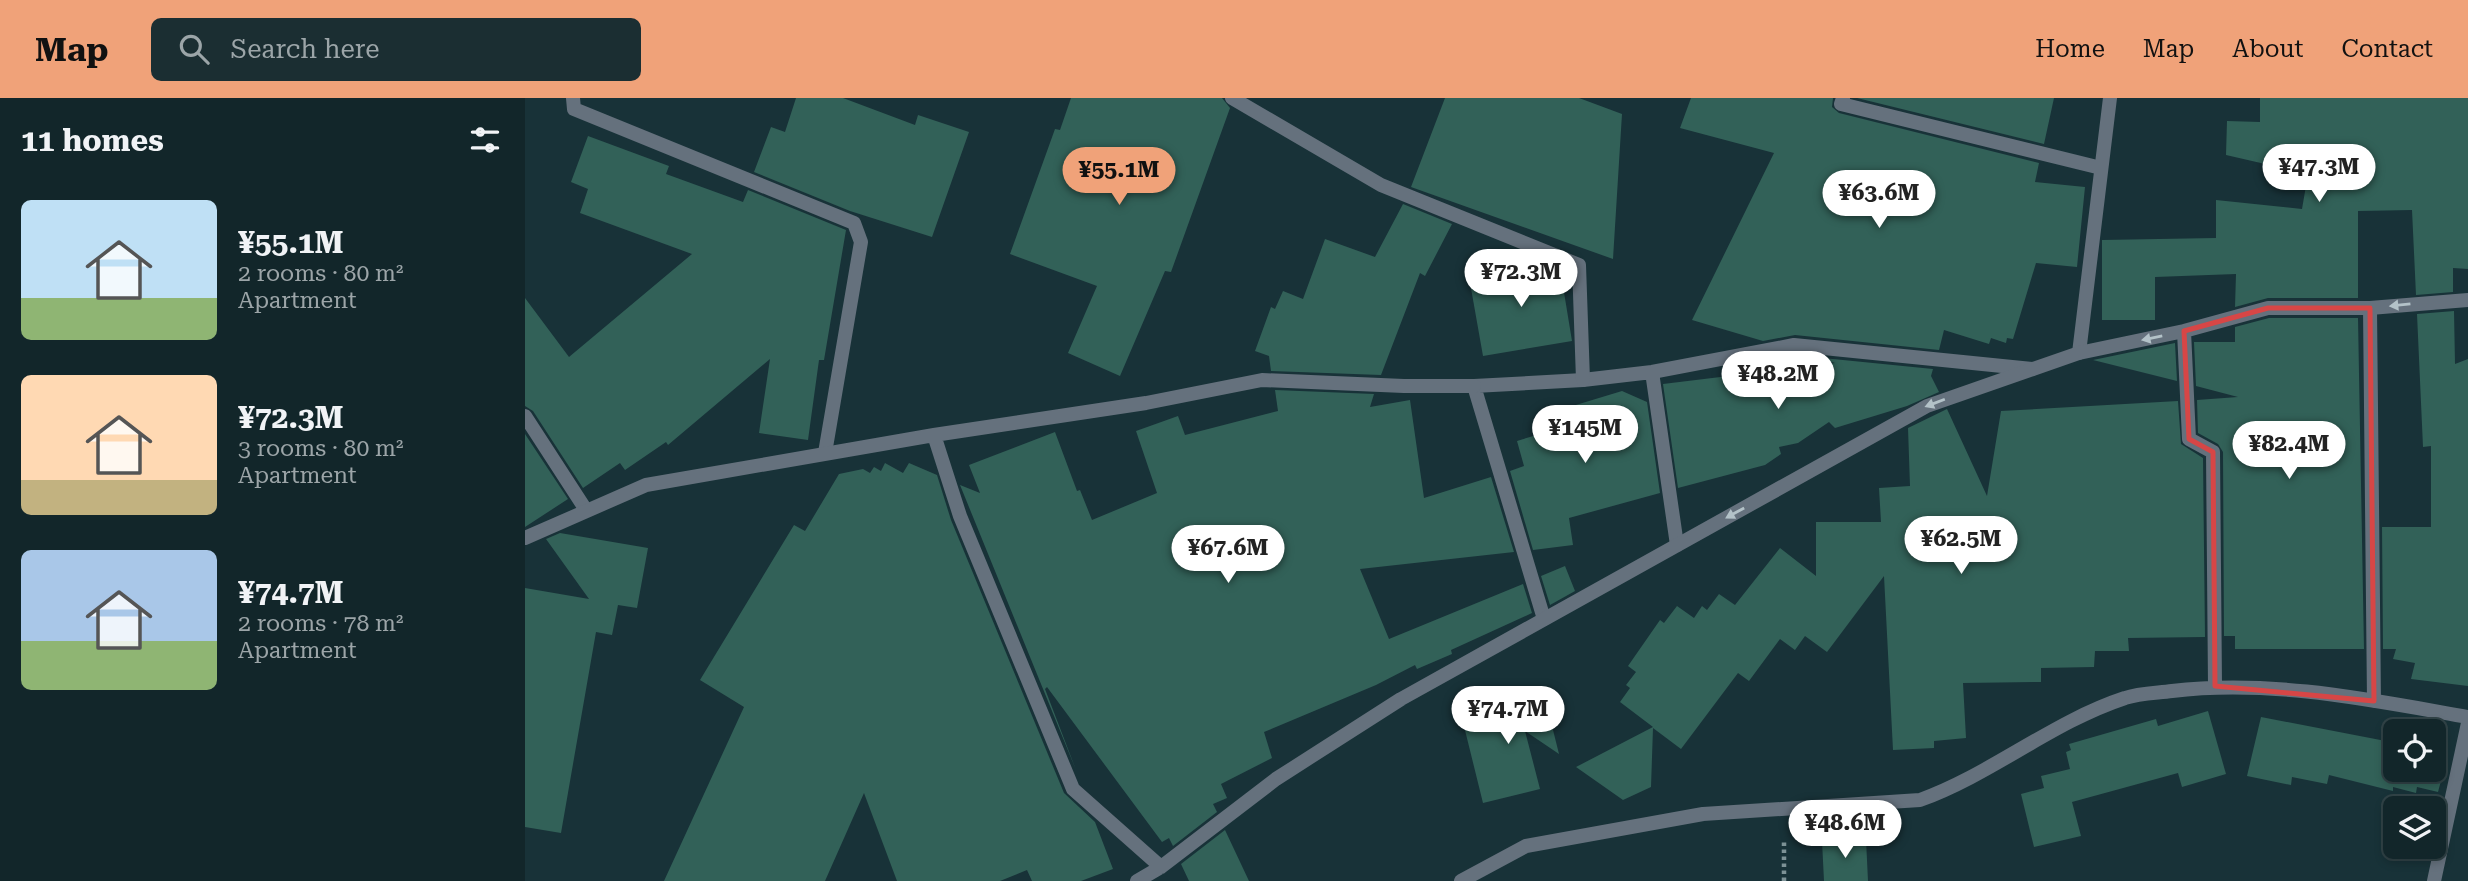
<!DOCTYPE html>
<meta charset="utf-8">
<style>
:root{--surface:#12262a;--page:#1b2e32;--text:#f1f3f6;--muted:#9ca5a8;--line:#314347;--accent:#f0a279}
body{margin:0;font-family:"Roboto Serif",serif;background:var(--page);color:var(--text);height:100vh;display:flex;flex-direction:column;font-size:26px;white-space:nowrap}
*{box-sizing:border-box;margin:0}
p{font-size:23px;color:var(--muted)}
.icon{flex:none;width:38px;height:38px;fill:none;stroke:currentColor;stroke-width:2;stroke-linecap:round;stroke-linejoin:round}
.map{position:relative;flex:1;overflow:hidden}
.side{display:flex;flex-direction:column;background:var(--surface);width:525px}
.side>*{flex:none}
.controls{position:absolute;left:1858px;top:621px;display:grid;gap:14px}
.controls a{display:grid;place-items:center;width:63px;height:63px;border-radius:10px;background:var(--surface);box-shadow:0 4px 10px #0003,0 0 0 2px var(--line);font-size:35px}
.price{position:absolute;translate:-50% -60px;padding:0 16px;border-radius:24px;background:#fff;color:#222;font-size:23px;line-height:46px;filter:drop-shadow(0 2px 4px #0008)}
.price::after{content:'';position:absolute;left:50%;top:42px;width:21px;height:16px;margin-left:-10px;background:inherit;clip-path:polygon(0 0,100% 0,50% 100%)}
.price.selected{background:var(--accent);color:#111}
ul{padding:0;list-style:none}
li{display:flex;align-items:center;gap:21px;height:175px;padding:0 21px}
li span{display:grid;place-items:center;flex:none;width:196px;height:140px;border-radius:10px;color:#555}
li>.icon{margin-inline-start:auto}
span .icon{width:84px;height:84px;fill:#fffc;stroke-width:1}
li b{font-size:30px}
h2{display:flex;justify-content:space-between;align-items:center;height:84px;padding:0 21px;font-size:30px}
header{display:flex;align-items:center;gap:42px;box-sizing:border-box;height:98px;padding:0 35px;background:var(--accent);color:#111}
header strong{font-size:33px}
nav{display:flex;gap:38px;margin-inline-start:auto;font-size:24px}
.search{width:490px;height:63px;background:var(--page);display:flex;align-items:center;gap:18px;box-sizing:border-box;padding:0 24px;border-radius:10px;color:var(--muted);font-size:26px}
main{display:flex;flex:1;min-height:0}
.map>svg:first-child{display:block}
.building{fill:#326158}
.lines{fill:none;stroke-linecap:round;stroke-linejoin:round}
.path{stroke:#7d9296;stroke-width:4.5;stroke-dasharray:3.5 3.5;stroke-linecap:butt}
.lane{stroke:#65717d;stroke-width:14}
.street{stroke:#65717d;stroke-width:14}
.oneway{fill:#b3c2c8}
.marked{fill:none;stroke:#d74646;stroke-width:5;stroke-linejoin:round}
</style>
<header>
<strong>Map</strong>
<div class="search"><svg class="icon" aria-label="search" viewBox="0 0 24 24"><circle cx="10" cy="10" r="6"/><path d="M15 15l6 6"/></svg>Search here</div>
<nav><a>Home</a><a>Map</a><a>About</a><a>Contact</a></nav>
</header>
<main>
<section class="side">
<h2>11 homes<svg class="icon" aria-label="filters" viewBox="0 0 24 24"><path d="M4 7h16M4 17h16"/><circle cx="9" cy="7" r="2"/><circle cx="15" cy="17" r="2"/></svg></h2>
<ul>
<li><span style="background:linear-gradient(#bfe0f5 70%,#8fb573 0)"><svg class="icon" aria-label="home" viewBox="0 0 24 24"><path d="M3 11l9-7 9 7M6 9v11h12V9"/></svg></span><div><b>¥55.1M</b><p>2 rooms · 80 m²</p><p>Apartment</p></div></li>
<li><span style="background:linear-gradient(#ffd9b3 75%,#c2b280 0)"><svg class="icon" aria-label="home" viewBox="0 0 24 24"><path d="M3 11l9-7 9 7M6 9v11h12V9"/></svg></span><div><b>¥72.3M</b><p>3 rooms · 80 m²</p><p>Apartment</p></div></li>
<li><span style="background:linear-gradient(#a9c7e8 65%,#8fb573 0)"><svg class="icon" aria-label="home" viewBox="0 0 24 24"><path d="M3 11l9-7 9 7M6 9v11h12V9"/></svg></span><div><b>¥74.7M</b><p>2 rooms · 78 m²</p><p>Apartment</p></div></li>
</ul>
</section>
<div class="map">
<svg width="1943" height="783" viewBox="0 0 1943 783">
<rect width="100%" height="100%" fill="#183238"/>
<path class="building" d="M271,0h47l72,27 3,-10 51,17 -37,105 -82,-26 -96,-39 17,-45 14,5z
M546,0h151l8,10 -59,164 -6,-1 -45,105 -52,-23 29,-67 -87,-32 45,-125 5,1z
M920,0h134l43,16 -9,145 -202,-72z
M1166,0h142l-1,9 7,6 200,50 -4,19 50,5 -8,80 -41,-4 -23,76 -6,-1 -1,5 -15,-5 -2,6 -45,-14 -5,20 -144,-15 -32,6 -71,-21 82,-167 -94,-25z
M1332,0h197l-10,46z
M1735,0h208v171l-15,-1v24l-37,3 -4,-85 -54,1v87h-90l-33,9 1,-33 -81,3v43h-53v-80l114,-2v-38l86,9 6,-35 -82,-19 1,-34 33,1z
M63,38l81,30 -3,8 77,28 5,-12 98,40 -22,130h-5l-11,80 -49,-7 11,-74 -102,86 -2,-3 -41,28 -5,-7 -37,25 -50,-77 -8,-5v-108l44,59 123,-103 -112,-41 8,-24 -17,-7z
M878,106l49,20 -27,52 -5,-3 -39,102 -110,-4 -2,-15 -14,-5 16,-44 4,2 8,-18 20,8 22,-60 50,18z
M1024,165l11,5 12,73 -89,15 -14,-79z
M1929,213l1,53 13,-5v327l-57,-7 4,-16 -22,-4 3,-10h-13l-1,-122h49v-81l-8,1 -6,-133z
M1744,220h89l6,331h-129v-13h-11l-1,-184 -5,-8 -20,-11 -1,-33 41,-3 -42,-11 -2,-44h41v-15z
M1650,245l2,38 -84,-21z
M1288,259l120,12 -2,7 8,16 -32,14 -72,22 -6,-6 -31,21 -19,4 2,7 -16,11 -87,23 -15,-104 172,-21z
M750,292l99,4 -4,13 40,-7 14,98 67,-21 23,75 -154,17 29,70 134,-55 9,29 -81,37 1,4 -35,15 -2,-4 -39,20 -112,47 8,26 -51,26 6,14 -14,6 4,8 -44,34 -4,-8 -7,4 -115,-155 -2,2 31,81 -116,-285 20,8 -11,-28 86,-33 22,59 3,-1 12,30 65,-27 -21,-62 42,-15 7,19 93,-24z
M1097,293l25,11 13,91 -91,25 4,27 -40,5 -23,-79 14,-5 -7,-25 23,-7 -3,-11 21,-7 -2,-5z
M1653,303l3,43 22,14 2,179 -77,1 1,13h-34l-1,16 -53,1v14l-78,1 3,55 -32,3v7l-41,2 -9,-174 -57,76 -22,-16 -10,14 -15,-11 -31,42 -11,-8 -57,76 -28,-21 -2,59 -28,13 -47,-33 77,-40 -33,-25 10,-14 -4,-3 10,-13 -8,-6 32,-46 4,3 13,-17 17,12 8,-12 5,4 12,-16 16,11 45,-57 36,28v-54h65l-2,-34 31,-2 -2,-58 39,-19 40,87 14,-85z
M0,336l43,65 -43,28z
M360,365l18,10 6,-10 28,12 14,45 113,273 31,29 18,47 -32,12h-49l-5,-11 -27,11h-103l-33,-88 -39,88h-161l80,-174 -44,-27 94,-155 11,6 34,-57 24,-5 7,4 4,-6 7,4z
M35,435l88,15 -11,60 -19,-3 -6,30 -16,-3 -35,201 -36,-6v-239l64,11 -43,-60z
M1040,468l10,25 -25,14 -9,-29z
M1019,596l15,60 -34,-23 15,58 -57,14 -22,-89z
M1683,613l18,63 -44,13 -4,-14 -106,29 9,34 -47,11 -13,-53 23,-6 -3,-12 29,-7 -4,-17 5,-2 -2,-6 87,-25 2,7z
M1736,619l135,26v27h38v-18l14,3 -10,37 -21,-5 -1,6 -23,-6v4l-64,-16 -2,9 -35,-7 -1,8 -44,-9z
M700,732l24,51h-60l-8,-17z
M1341,741l2,42h-44l-2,-40z"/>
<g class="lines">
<path class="path" d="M1259,783v-42"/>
<path class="lane" d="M48,0l1,11 280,114 7,19 -36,211
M1318,0l-2,6 260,64
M1554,255l31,-255
M1127,274l25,173
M0,318l61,94
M1019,521l-70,-233 109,-6 69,-8 142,-27 238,24
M1909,783l34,-158"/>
<path class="street" d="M707,0l149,87 198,80 4,115
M1845,210l4,393
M1659,233l5,108 24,13 2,234
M409,337l26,81 113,273 88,78
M0,440l121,-53 288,-50 212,-32 116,-23 142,6h70
M612,783l24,-14 115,-88 125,-80 526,-293 152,-53 105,-22 84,-23h102l98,-8
M936,783l65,-35 177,-32 217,-14c72,-26 132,-78 205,-102 14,-5 32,-5 47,-7 99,-12 199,9 296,26"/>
</g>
<defs><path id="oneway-solid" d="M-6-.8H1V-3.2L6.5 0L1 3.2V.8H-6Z" transform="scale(1.75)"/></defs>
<g class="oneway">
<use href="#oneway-solid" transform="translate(1875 207) rotate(174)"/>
<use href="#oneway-solid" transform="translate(1627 240) rotate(168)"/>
<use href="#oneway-solid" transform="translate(1410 305) rotate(159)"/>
<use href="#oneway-solid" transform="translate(1210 415) rotate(151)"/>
</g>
<path class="marked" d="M1743,210h102l4,393 -159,-15 -2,-234 -24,-13 -5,-108z"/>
</svg>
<div class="controls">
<a><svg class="icon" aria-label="locate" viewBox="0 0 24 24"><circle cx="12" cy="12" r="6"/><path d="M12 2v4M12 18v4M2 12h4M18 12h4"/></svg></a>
<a><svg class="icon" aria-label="layers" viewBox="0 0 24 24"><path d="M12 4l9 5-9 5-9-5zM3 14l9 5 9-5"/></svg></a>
</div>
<b class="price" style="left:1794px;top:106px">¥47.3M</b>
<b class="price selected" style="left:594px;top:109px">¥55.1M</b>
<b class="price" style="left:1354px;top:132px">¥63.6M</b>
<b class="price" style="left:996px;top:211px">¥72.3M</b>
<b class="price" style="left:1253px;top:313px">¥48.2M</b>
<b class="price" style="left:1060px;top:367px">¥145M</b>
<b class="price" style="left:1764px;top:383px">¥82.4M</b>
<b class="price" style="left:1436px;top:478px">¥62.5M</b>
<b class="price" style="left:703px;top:487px">¥67.6M</b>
<b class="price" style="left:983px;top:648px">¥74.7M</b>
<b class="price" style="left:1320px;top:762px">¥48.6M</b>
</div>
</main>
